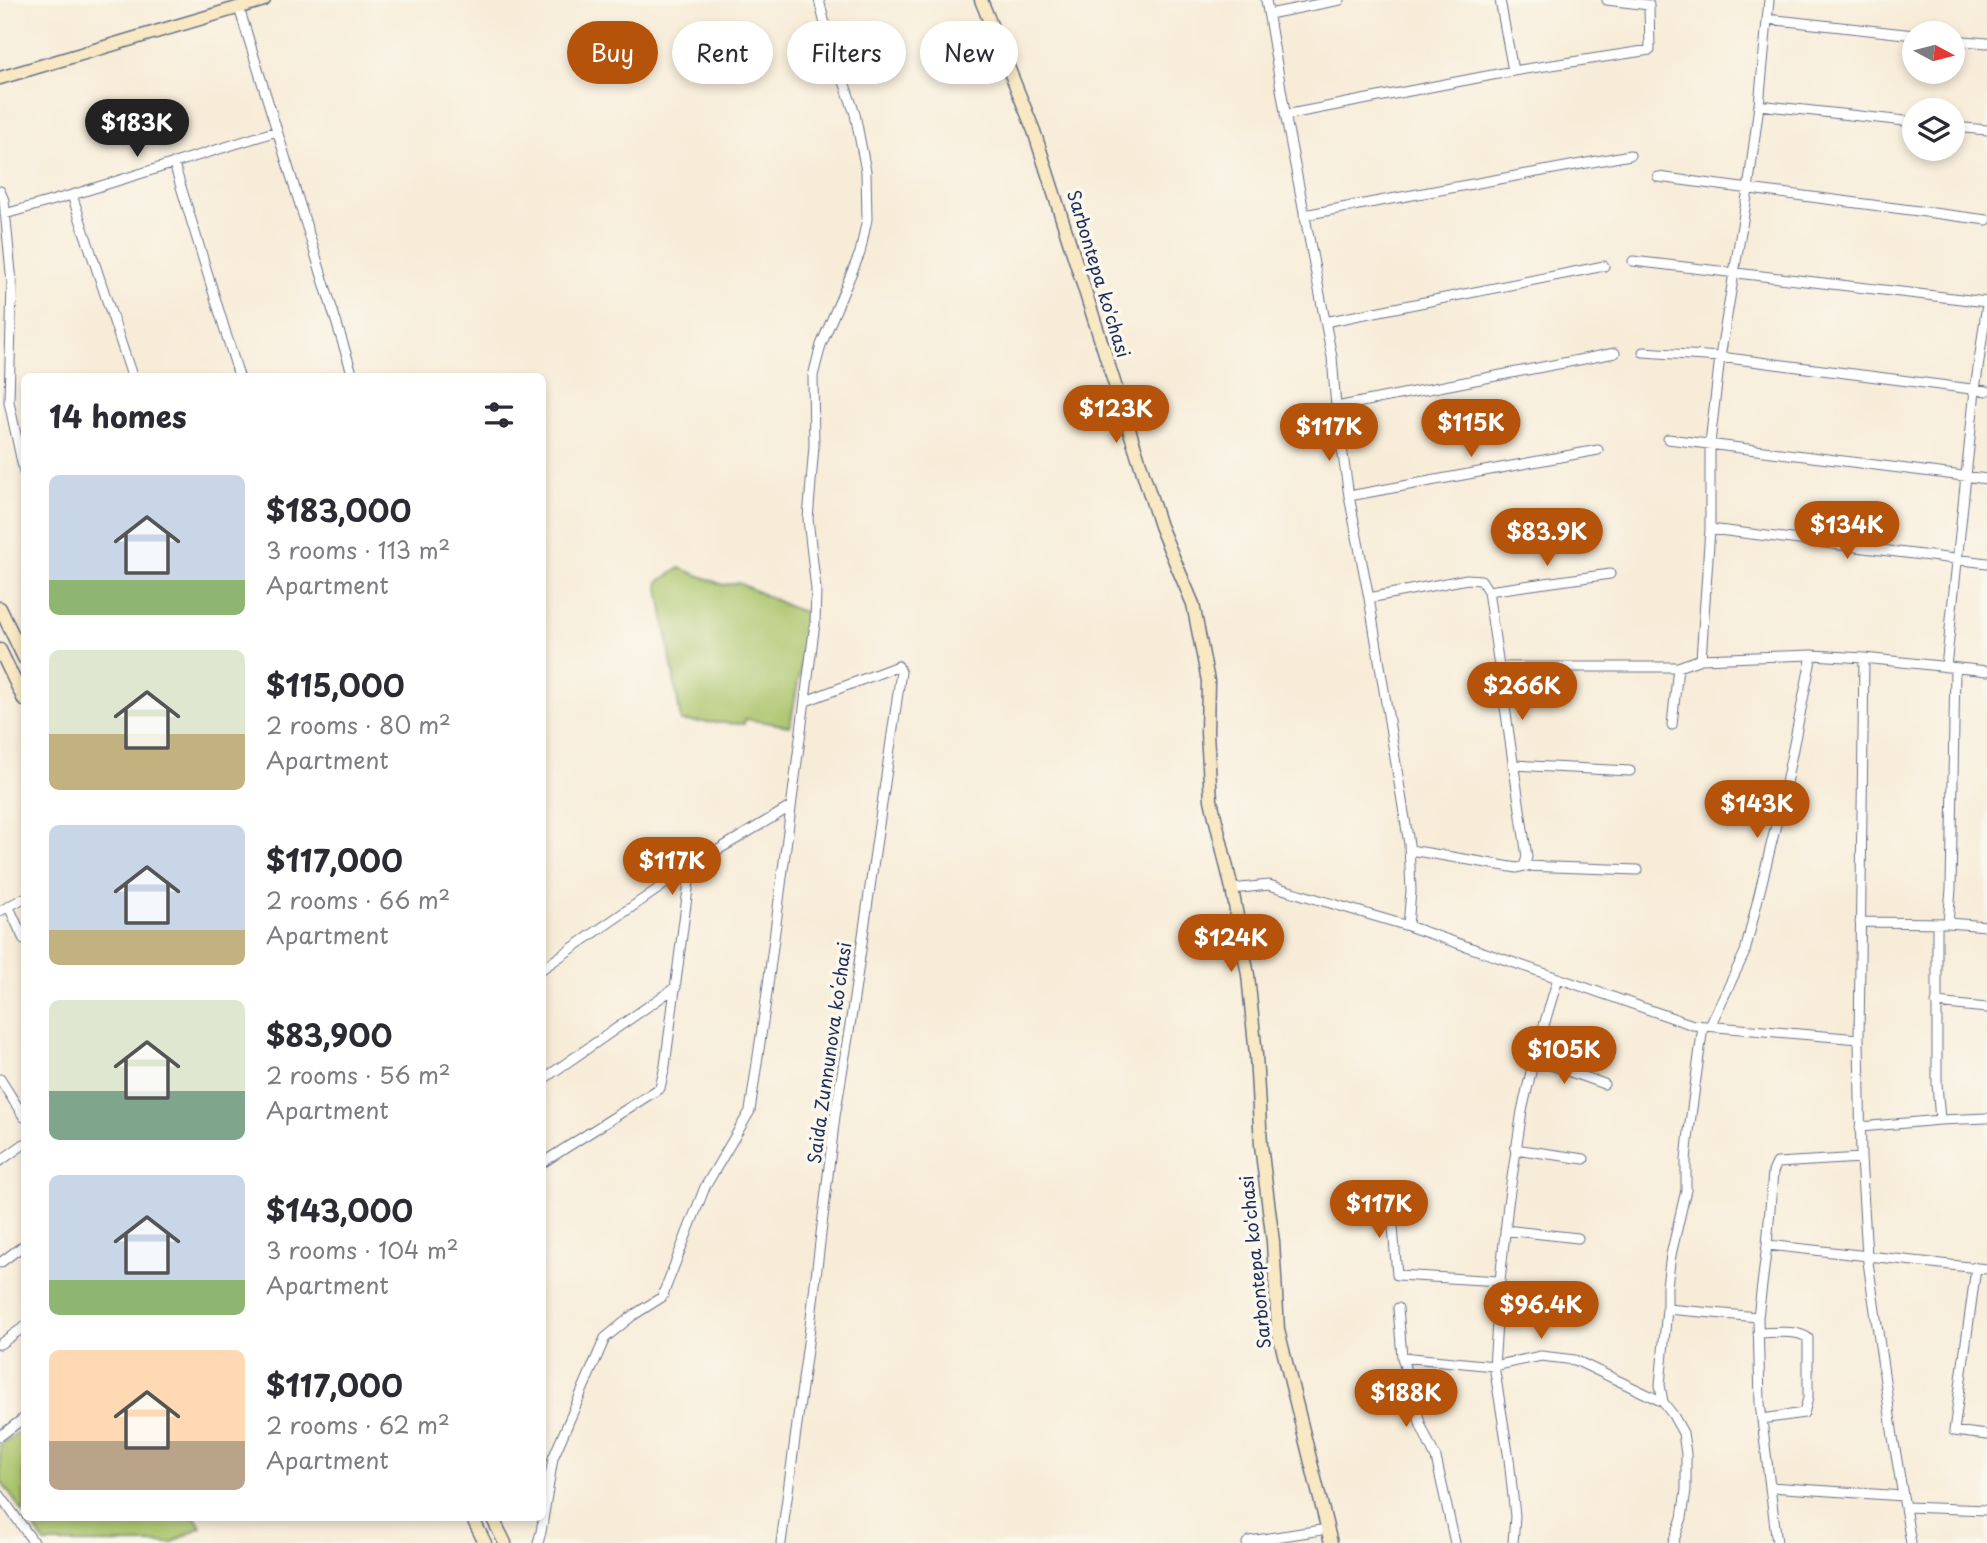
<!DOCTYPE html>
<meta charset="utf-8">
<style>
:root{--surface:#fff;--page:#f2f2f3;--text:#2b2b33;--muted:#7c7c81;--accent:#b45309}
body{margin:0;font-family:"Playpen Sans",sans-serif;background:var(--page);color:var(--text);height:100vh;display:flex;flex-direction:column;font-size:26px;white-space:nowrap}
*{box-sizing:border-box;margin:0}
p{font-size:23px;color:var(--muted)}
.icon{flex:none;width:38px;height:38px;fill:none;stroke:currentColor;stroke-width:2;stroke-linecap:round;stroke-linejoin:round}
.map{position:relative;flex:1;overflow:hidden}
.drawer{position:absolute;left:21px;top:373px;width:525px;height:1148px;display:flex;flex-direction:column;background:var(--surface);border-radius:10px;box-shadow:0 4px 10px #0003}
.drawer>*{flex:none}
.banner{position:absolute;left:567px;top:21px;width:665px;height:63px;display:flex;gap:14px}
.needle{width:46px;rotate:97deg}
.tools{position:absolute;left:1902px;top:21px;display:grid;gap:14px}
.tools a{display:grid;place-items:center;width:63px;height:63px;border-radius:50%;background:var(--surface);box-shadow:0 4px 10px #0003;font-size:35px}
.price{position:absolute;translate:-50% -60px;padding:0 16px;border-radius:24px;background:var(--accent);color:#fff;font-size:23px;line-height:46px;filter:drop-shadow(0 2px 4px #0008)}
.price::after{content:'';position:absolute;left:50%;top:42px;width:21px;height:16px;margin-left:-10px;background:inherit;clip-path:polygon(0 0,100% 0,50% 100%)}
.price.current{background:#222;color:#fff}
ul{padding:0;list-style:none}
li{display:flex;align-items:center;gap:21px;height:175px;padding:0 28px}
li span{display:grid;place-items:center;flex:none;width:196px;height:140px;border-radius:10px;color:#555}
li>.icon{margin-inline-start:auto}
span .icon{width:84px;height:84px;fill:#fffc;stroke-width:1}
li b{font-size:30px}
h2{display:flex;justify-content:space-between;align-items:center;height:84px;padding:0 28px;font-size:30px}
.tag{padding:0 24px;border-radius:32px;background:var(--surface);box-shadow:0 4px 10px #0003;font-size:24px;line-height:63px}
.tag.current{background:var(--accent);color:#fff}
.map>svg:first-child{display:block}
.green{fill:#abc56c;stroke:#637a65;stroke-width:2}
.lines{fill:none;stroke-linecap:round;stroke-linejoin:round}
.street-casing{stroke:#687189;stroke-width:11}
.secondary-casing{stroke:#687189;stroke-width:15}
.street{stroke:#fff;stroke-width:9}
.secondary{stroke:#f8e8c3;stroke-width:12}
.labels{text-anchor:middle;stroke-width:7;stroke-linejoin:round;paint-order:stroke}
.street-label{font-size:18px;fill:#1b2f5e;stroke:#fbf7ec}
</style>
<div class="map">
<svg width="1987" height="1543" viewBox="0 0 1987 1543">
<rect width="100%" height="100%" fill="#fbf7ec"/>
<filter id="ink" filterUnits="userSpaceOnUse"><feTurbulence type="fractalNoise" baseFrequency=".0143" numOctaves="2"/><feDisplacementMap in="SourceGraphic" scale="14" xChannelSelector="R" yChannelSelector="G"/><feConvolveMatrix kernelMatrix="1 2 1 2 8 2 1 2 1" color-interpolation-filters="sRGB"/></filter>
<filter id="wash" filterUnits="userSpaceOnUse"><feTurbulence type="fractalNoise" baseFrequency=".00686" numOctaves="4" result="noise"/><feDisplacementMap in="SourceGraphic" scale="28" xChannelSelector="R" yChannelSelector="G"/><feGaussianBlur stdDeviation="1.57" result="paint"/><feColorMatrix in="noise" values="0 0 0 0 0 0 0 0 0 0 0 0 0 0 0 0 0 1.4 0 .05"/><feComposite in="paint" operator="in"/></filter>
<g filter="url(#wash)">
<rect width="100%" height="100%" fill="#f7ecd8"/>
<path class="green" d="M680,568l43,17 16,-2 53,25 16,5 -1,20 -17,93 -45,-7 -1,5 -63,-3 -23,-139z
M24,1428v86l-24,-34v-35z
M27,1517h168l6,10 -29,16h-127z"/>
</g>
<g filter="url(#ink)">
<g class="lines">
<defs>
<path id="street" d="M1266,0l21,124 45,233 4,50 13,89 20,102 40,246 2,47 -3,35
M1500,0l13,71
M239,8l114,368
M1269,14l71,-14
M1767,19l147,16
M1953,40l34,3
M1759,105l155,17
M1285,115l228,-44 137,-21 -1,-45 -42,-5
M1953,127l34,3
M174,164l65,212
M1658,177l329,43
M0,191l4,9 8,83 -3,119 15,70
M72,195l60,181
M5,214l67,-19 205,-64
M1304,215l326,-60
M1633,261l354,41
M1325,322l279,-56
M1643,352l77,5 267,34
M1336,407l279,-54
M1668,439l319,40
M1349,496l249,-46
M1710,529l277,34
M1488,591l122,-17
M1369,598l98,-19 14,1 7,11 39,266 -3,9 -7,2 -107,-18
M1864,658l-5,381 2,119 6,97 26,182 18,106
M1701,659l9,-130v-86l10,-86 28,-167 11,-85 10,-105
M1500,667h178l23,-8 111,-4 52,3 123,13
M1946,667l29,-277 12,-86
M1672,725l6,-58
M1513,765l117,6
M1524,866l114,4
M1232,889l37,-4 139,41 285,99 166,14
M9,907l15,33
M0,911l24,-13
M1860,922l88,1 39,3
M1937,923v161l3,36
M1948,923l3,-34 4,-221
M542,969l149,-103 99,-59
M1936,1003l51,5
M1710,1026l35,-74 40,-164 27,-133
M1534,1059l70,25
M0,1079l24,38
M542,1080l134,-93
M1860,1127l80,-7 47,-2
M1515,1149l69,10
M0,1161l24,-17
M542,1163l118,-75 5,-22 26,-200
M1391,1203l6,72 103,6
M1505,1230l73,8
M1767,1245l6,-73 4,-9 84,-5
M0,1263l24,-18
M1976,1268l-22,163 33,4
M1398,1308l4,49 19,69 15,32 19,85
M1667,1309l91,8 9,-72 220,24
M1758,1317l2,86 10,84 133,9
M1758,1333c15,0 38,-4 50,5v60l-4,15 -42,6
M0,1344l24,-17
M1402,1357l92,9 47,-10 34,4 88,42
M0,1436l24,-18
M1770,1487l7,56
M0,1495l34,48
M1906,1507l81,3
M538,1543l3,-11 12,-74 52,-120 27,-22 30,-19 43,-110 45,-76 15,-103 50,-385 1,-34 -8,-70 6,-73 -1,-70 8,-31 39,-92 7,-34 -1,-48 -11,-57 -28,-82 -8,-32
M781,1543l28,-208 26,-219 16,-97 50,-347 -3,-6 -92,35
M1247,1543l3,-2 78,-12
M1513,1543l2,-27 -6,-57 -15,-93 6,-85 8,-77 14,-93 12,-52 24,-81
M1673,1543l9,-25 4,-28v-36l-3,-21 -10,-18 -10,-13 -3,-17 7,-76v-23l4,-31 15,-65v-30l3,-29 14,-105"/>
<path id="secondary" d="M981,0l53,131 126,395 33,78 15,77 -1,52 4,67 21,89 16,86 8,80 5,90 12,97 5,88 53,213
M0,78l264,-78
M0,608l24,50
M0,650l24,50
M472,1517l13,26
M492,1517l13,26"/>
</defs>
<use href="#street" class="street-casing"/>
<use href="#secondary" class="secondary-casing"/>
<use href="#street" class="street"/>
<use href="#secondary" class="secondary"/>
</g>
</g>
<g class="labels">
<g class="street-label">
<text transform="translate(1098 274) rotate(73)" y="6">Sarbontepa ko'chasi</text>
<text transform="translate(830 1053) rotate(-82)" y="6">Saida Zunnunova koʻchasi</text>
<text transform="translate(1256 1262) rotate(-96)" y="6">Sarbontepa ko'chasi</text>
</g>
</g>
</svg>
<div class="tools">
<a><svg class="needle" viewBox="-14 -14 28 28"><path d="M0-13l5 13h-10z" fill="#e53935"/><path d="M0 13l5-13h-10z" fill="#7c7c81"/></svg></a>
<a><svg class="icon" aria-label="layers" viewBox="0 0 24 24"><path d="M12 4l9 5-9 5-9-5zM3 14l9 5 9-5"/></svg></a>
</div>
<b class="price current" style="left:137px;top:159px">$183K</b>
<b class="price" style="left:1116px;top:445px">$123K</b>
<b class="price" style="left:1471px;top:459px">$115K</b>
<b class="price" style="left:1329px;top:463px">$117K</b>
<b class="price" style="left:1847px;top:561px">$134K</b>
<b class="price" style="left:1547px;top:568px">$83.9K</b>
<b class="price" style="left:1522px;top:722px">$266K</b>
<b class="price" style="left:1757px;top:840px">$143K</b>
<b class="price" style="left:672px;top:897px">$117K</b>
<b class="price" style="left:1231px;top:974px">$124K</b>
<b class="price" style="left:1564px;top:1086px">$105K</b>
<b class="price" style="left:1379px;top:1240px">$117K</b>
<b class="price" style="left:1541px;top:1341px">$96.4K</b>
<b class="price" style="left:1406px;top:1429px">$188K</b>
<div class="banner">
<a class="tag current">Buy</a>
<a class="tag">Rent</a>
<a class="tag">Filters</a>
<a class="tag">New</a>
</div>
<section class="drawer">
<h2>14 homes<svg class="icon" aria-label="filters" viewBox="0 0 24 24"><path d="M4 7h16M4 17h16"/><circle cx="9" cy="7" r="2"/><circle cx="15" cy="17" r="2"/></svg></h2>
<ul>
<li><span style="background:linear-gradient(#c9d6e8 75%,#8fb573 0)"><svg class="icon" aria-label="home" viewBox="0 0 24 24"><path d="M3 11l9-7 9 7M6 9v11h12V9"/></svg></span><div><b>$183,000</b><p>3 rooms · 113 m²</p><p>Apartment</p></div></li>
<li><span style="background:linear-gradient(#dfe7d0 60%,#c2b280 0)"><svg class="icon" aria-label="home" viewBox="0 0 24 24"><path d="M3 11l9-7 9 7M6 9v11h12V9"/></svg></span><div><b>$115,000</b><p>2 rooms · 80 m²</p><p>Apartment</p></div></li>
<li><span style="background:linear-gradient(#c9d6e8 75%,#c2b280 0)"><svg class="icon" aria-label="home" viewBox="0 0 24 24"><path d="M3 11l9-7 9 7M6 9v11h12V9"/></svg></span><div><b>$117,000</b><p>2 rooms · 66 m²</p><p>Apartment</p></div></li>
<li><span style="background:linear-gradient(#dfe7d0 65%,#7fa58c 0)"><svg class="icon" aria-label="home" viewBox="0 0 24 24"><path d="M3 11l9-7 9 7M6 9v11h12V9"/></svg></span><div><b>$83,900</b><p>2 rooms · 56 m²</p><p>Apartment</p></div></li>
<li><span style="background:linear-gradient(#c9d6e8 75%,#8fb573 0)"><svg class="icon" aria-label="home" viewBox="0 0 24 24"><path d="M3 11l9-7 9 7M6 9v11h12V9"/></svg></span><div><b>$143,000</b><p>3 rooms · 104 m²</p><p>Apartment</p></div></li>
<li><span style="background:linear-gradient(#ffd9b3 65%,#b9a48a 0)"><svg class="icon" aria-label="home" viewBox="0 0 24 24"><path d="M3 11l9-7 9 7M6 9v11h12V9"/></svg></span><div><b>$117,000</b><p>2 rooms · 62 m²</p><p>Apartment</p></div></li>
</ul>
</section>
</div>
